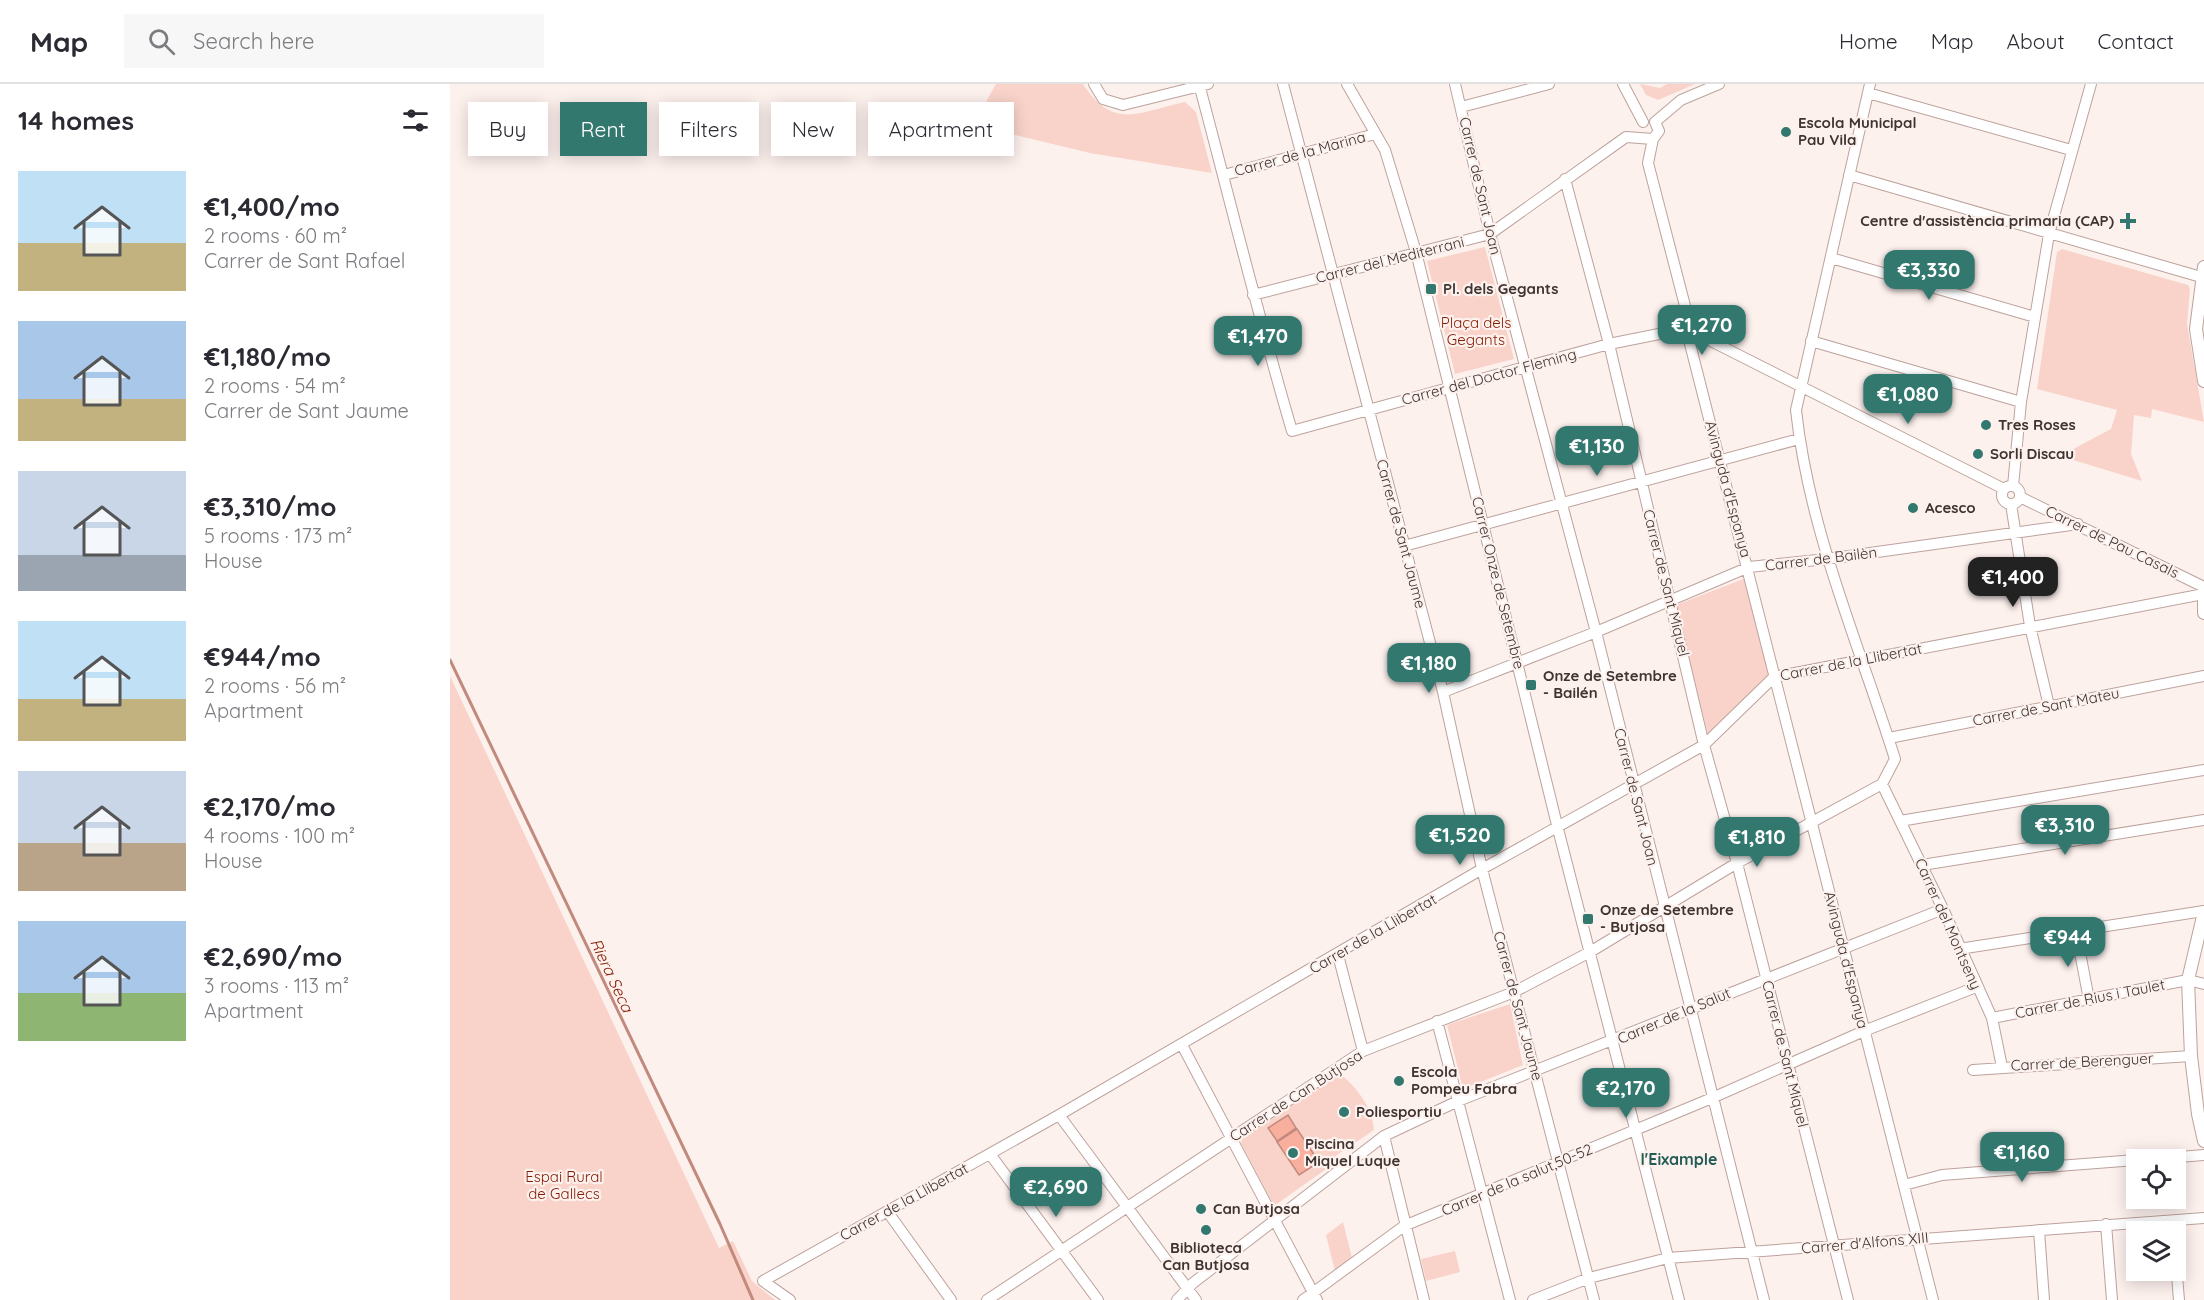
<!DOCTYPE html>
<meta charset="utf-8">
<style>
:root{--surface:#fff;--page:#f7f7f7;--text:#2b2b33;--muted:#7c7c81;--line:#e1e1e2;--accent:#32786f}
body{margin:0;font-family:Quicksand,sans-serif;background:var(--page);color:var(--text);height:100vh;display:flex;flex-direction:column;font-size:22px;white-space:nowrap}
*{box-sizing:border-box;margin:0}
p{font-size:20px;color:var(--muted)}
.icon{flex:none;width:33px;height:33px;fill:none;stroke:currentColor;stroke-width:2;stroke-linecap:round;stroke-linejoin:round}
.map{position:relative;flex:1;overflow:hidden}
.panel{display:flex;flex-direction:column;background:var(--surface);width:450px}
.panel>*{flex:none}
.hud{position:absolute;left:18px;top:18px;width:570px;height:54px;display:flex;gap:12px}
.fabs{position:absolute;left:1676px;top:1065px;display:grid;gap:12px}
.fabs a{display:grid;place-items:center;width:60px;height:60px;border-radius:0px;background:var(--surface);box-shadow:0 3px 15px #0003;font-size:30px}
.price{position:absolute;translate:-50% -51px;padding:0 14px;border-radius:12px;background:var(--accent);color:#fff;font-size:20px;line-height:39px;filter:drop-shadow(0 2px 3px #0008)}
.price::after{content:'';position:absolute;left:50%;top:36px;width:18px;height:14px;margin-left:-9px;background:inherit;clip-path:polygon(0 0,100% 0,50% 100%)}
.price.active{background:#222;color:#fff}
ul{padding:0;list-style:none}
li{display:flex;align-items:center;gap:18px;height:150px;padding:0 18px}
li span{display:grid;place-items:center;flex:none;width:168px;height:120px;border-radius:0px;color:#555}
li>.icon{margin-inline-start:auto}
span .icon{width:72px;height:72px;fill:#fffc;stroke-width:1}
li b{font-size:26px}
h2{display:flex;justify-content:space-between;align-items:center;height:72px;padding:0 18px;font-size:26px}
.pill{padding:0 21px;border-radius:0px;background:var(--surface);box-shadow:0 3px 15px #0003;font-size:21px;line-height:54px}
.pill.active{background:var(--accent);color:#fff}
header{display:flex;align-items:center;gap:36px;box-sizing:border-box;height:84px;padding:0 30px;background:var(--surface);border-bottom:2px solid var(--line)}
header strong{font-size:28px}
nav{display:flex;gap:33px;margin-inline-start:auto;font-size:21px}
.search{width:420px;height:54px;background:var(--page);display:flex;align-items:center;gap:15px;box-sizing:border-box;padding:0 21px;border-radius:0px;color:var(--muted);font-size:22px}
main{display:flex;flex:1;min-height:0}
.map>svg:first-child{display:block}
.green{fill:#f9d3c9}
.water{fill:#f9af9d;stroke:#c18a7d;stroke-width:1.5}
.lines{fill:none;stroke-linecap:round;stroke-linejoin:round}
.stream{stroke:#c18a7d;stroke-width:3}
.minor-casing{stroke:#bda29c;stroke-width:12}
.tertiary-casing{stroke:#bda29c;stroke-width:14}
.minor{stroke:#fff;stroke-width:10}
.tertiary{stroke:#fff;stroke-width:12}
.poi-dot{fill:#32786f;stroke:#fdf1ee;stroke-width:2}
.labels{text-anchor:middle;stroke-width:4.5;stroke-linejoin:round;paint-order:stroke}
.poi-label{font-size:15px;font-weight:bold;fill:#3f3431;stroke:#fdf1ee;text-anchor:start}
.street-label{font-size:15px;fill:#3f3431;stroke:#fdf1ee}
.park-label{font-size:15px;fill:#851a00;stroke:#fdf1ee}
.water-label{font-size:16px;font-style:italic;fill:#881e04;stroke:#fdf1ee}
.neighbourhood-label{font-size:16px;font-weight:bold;fill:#235b54;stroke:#fdf1ee}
</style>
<header>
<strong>Map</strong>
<div class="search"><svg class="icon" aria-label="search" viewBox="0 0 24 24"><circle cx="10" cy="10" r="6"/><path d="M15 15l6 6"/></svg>Search here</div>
<nav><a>Home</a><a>Map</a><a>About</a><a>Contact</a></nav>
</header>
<main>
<section class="panel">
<h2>14 homes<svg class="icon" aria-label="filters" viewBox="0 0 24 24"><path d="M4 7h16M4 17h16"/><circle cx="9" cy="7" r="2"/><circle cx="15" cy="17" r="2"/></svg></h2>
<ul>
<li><span style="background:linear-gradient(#bfe0f5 60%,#c2b280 0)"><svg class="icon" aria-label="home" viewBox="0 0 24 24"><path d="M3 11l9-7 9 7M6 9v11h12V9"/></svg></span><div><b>€1,400/mo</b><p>2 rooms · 60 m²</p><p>Carrer de Sant Rafael</p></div></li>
<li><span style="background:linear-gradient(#a9c7e8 65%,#c2b280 0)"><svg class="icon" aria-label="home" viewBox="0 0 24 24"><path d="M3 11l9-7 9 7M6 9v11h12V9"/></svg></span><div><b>€1,180/mo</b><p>2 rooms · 54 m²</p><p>Carrer de Sant Jaume</p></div></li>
<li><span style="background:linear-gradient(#c9d6e8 70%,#9aa5b1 0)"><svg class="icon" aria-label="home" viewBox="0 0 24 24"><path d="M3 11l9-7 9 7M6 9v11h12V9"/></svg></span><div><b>€3,310/mo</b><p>5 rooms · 173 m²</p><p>House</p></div></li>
<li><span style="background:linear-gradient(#bfe0f5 65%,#c2b280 0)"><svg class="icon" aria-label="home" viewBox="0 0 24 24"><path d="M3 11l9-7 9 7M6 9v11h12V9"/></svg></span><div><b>€944/mo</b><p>2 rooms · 56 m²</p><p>Apartment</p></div></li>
<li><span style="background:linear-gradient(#c9d6e8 60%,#b9a48a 0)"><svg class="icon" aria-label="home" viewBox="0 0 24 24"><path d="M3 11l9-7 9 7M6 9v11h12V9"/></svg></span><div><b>€2,170/mo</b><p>4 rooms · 100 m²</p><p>House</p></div></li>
<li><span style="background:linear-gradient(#a9c7e8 60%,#8fb573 0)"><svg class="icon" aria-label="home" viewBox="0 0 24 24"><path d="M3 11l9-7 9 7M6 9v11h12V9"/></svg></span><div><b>€2,690/mo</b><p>3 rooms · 113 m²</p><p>Apartment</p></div></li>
</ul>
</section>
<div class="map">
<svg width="1754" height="1216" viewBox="0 0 1754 1216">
<rect width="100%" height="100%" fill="#fdf1ee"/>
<path class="green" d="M546,0h87c31,47 55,28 102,18l11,10 16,61 -122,-20 -108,-26 -5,-9z
M1190,0l20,4 7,-4h28l-37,16 -12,-5z
M1035,163l29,112 -59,15 -28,-113z
M1612,165l126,36 2,4 -3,35 17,98 -52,-13 -1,9 -17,-3 -3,39 11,27 -82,-25 51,-27 6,-19 -80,-21 20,-137z
M1296,494l23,98 -61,59 -32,-130z
M0,592l269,572 14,-7 19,40 23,19h-325z
M1060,920l13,61 -60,24 -16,-64z
M889,989c17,13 34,35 35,57l-46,31 1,6 -55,39 -33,-63 1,-4z
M893,1138l9,36 -17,13 -9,-36z
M1005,1167l5,21 -34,9 -5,-22z"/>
<path class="water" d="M838,1031l8,13 -19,13 -9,-13z
M847,1045l22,33 -20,13 -22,-33z"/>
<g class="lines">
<path class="stream" d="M0,576l270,564 33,76"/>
<defs>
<path id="minor" d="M644,0l9,15 20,6 85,-21
M749,0c31,116 59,232 93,347l317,-87 65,-13 14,3
M833,0l160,608 39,177 112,431
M897,0l38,66 31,102 142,577 121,471
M1005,0l35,150 106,398 168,668
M1173,0l20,38
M1418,9l203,57
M1011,23l88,-23
M1205,38l4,9 -6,8 -5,24 43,166
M1205,38l26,-22 38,-16
M774,91l151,-41
M1399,91l352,102
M1115,95l44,165 95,401 33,118 111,437
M1381,174l204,59
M803,211l237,-61 136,-97 27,2
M1241,245l-3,7 245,964
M1253,253l301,152
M1361,257l210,61
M1563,402l8,-84 28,-168 42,-150
M1552 411a9 9 0 1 1 18 0a9 9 0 1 1-18 0Z
M1570,413l184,90
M1561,420l19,122 19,80
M954,462l395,-107
M993,608l153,-60 153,-65 78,-8 251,-35
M1439,654l315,-62
M1432,700l61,125 49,109 10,49
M1450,737l304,-51
M1472,781l282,-45
M1626,847l13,69
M1509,865l245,-38
M888,871l25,96
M1542,934l196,-38 16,4
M987,937l73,279
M732,961l135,255
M1523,986l218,-14
M609,1031l137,185
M934,1052l40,164
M540,1070l108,146
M1692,1076l62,-5
M1454,1101l38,-10 194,-15
M437,1127l64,89
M1656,1140l6,76
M1589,1146l5,70
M1725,1167l4,49
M340,1216l-27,-19 296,-166 423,-246 222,-124 70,-68 430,-83
M537,1216l376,-249 151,-59 76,-40 147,-89 145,-79 13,-25c-36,-115 -86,-228 -99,-349l74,-326
M727,1216l16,-17 191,-147 74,-35 485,-192
M853,1216l101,-74 308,-128 152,-67 112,-44
M1083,1216l56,-22 79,-20 536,-40"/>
<path id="tertiary" d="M1754,183l-8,62 8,52
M1754,511v18
M1754,828l-16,68 3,76 7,58 6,27"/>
</defs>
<use href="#minor" class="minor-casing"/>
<use href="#tertiary" class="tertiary-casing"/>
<use href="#minor" class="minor"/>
<use href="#tertiary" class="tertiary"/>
</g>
<g class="poi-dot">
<circle cx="1336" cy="48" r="6"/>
<path d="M1675 128h6v6h6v6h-6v6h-6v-6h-6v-6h6z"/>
<rect x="975" y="199" width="12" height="12" rx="3"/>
<circle cx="1536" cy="341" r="6"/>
<circle cx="1528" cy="370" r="6"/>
<circle cx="1463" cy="424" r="6"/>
<rect x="1075" y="595" width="12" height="12" rx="3"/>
<rect x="1132" y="829" width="12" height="12" rx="3"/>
<circle cx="949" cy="997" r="6"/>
<circle cx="894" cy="1028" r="6"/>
<circle cx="843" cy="1069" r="6"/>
<circle cx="751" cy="1125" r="6"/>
<circle cx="756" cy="1146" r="6"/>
</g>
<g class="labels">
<g class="poi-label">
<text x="1348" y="44">Escola Municipal<tspan x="1348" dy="17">Pau Vila</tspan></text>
<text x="1664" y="142" text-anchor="end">Centre d'assistència primaria (CAP)</text>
<text x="993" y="210">Pl. dels Gegants</text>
<text x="1548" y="346">Tres Roses</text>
<text x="1540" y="375">Sorli Discau</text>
<text x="1475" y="429">Acesco</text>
<text x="1093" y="597">Onze de Setembre<tspan x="1093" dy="17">- Bailén</tspan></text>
<text x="1150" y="831">Onze de Setembre<tspan x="1150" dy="17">- Butjosa</tspan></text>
<text x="961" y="993">Escola<tspan x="961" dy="17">Pompeu Fabra</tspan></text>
<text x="906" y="1033">Poliesportiu</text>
<text x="855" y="1065">Piscina<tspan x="855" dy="17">Miquel Luque</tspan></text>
<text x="763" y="1130">Can Butjosa</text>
<text x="756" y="1169" text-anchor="middle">Biblioteca<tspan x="756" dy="17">Can Butjosa</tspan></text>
</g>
<g class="street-label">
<text transform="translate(850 70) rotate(-15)" y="5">Carrer de la Marina</text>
<text transform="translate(1030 102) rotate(77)" y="5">Carrer de Sant Joan</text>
<text transform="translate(940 176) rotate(-14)" y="5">Carrer del Mediterrani</text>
<text transform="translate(1039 293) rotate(-15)" y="5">Carrer del Doctor Fleming</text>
<text transform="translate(1278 405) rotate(75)" y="5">Avinguda d'Espanya</text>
<text transform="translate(951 450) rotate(75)" y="5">Carrer de Sant Jaume</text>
<text transform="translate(1662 458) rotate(26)" y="5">Carrer de Pau Casals</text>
<text transform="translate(1371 475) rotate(-7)" y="5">Carrer de Bailèn</text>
<text transform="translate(1048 499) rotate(76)" y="5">Carrer Onze de Setembre</text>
<text transform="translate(1216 499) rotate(76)" y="5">Carrer de Sant Miquel</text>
<text transform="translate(1401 578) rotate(-11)" y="5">Carrer de la Llibertat</text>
<text transform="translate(1596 623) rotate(-11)" y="5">Carrer de Sant Mateu</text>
<text transform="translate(1186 713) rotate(76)" y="5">Carrer de Sant Joan</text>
<text transform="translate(1498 840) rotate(66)" y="5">Carrer del Montseny</text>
<text transform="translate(923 850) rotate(-30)" y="5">Carrer de la Llibertat</text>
<text transform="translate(1396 876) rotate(76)" y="5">Avinguda d'Espanya</text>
<text transform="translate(1640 915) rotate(-11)" y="5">Carrer de Rius i Taulet</text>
<text transform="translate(1068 922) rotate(75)" y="5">Carrer de Sant Jaume</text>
<text transform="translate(1224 932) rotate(-23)" y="5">Carrer de la Salut</text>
<text transform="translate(1335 970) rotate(76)" y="5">Carrer de Sant Miquel</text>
<text transform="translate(1632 978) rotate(-3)" y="5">Carrer de Berenguer</text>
<text transform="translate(846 1012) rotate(-33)" y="5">Carrer de Can Butjosa</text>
<text transform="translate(1067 1096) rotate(-23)" y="5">Carrer de la salut,50-52</text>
<text transform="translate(454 1118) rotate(-29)" y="5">Carrer de la Llibertat</text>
<text transform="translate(1415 1159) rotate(-5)" y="5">Carrer d'Alfons XIII</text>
</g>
<g class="park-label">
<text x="1026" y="244">Plaça dels<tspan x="1026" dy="17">Gegants</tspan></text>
<text x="114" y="1098">Espai Rural<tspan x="114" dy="17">de Gallecs</tspan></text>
</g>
<g class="water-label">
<text transform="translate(162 891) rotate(65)" y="6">Riera Seca</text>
</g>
<g class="neighbourhood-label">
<text x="1229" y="1081">l'Eixample</text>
</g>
</g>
</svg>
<div class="fabs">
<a><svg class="icon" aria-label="locate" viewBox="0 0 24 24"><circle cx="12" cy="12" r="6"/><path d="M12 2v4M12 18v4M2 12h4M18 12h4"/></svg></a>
<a><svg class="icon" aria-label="layers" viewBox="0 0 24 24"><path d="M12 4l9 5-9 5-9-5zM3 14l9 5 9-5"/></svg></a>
</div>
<b class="price" style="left:1479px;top:217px">€3,330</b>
<b class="price" style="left:1252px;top:272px">€1,270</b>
<b class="price" style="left:808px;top:283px">€1,470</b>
<b class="price" style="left:1458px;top:341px">€1,080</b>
<b class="price" style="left:1147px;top:393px">€1,130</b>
<b class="price active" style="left:1563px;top:524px">€1,400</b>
<b class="price" style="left:979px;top:610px">€1,180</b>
<b class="price" style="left:1615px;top:772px">€3,310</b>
<b class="price" style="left:1010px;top:782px">€1,520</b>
<b class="price" style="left:1307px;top:784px">€1,810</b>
<b class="price" style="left:1618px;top:884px">€944</b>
<b class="price" style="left:1176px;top:1035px">€2,170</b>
<b class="price" style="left:1572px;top:1099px">€1,160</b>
<b class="price" style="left:606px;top:1134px">€2,690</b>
<div class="hud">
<a class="pill">Buy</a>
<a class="pill active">Rent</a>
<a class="pill">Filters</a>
<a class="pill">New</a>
<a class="pill">Apartment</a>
</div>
</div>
</main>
